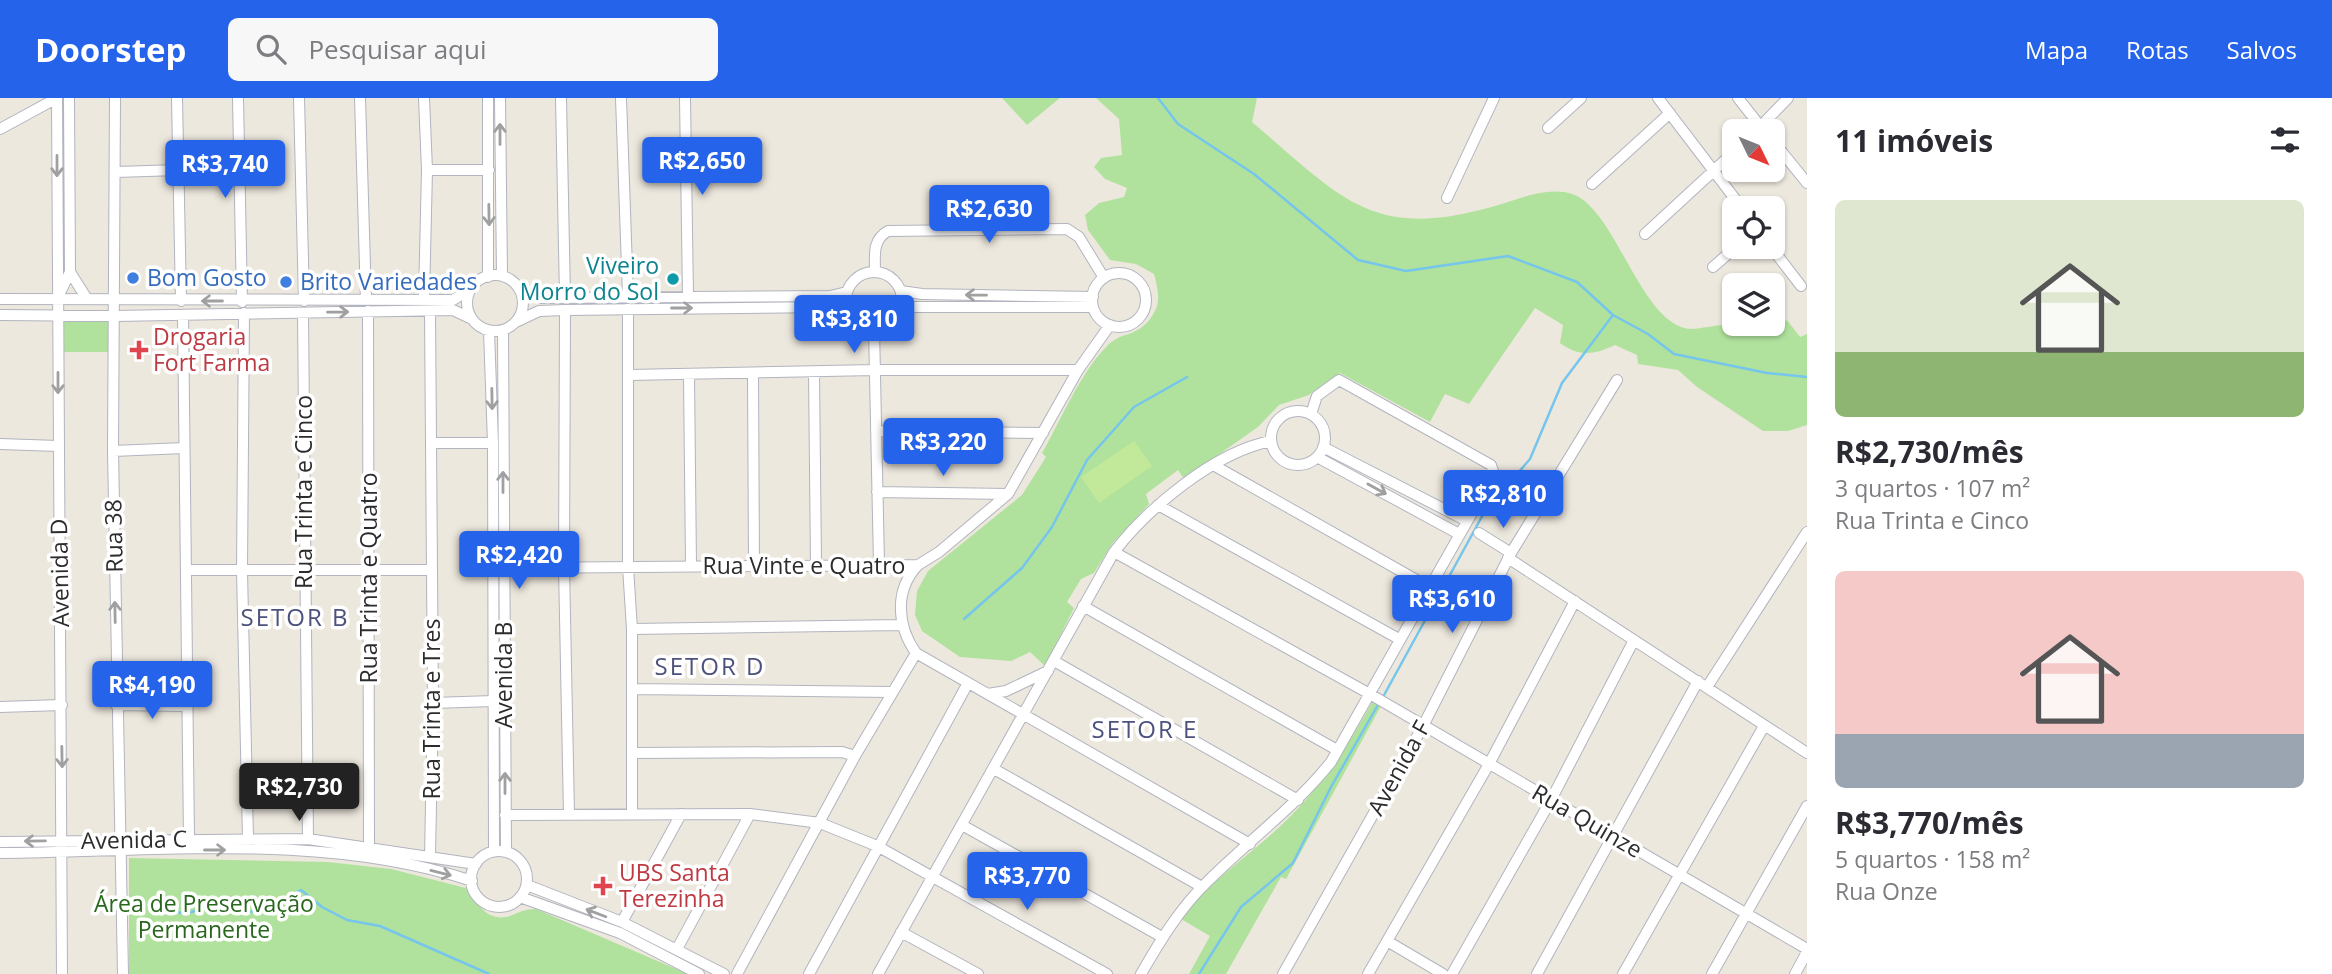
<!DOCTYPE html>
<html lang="pt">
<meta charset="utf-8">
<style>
:root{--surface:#fff;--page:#f7f7f7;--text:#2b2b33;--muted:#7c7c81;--accent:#2563eb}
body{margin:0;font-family:"Open Sans",sans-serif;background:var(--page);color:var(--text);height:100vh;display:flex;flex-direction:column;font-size:26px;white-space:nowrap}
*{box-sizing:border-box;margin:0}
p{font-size:23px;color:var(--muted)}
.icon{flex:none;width:38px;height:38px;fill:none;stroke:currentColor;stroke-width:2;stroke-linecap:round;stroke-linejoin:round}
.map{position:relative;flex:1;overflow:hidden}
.details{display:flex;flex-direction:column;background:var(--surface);width:525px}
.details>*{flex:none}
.needle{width:46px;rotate:133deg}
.tools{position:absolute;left:1722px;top:21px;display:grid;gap:14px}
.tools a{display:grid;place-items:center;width:63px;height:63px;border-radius:10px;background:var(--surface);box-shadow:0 2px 5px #0004;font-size:35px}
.price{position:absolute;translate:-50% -60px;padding:0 16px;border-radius:7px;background:var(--accent);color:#fff;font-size:23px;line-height:46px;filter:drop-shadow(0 2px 4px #0008)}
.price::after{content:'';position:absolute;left:50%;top:42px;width:21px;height:16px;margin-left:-10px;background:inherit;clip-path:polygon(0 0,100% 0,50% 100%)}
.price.on{background:#222;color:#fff}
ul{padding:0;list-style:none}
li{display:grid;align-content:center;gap:14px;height:371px;padding:0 28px}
li span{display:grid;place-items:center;height:217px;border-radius:10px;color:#555}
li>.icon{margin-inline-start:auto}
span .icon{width:126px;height:126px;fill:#fffc;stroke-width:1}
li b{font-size:30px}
h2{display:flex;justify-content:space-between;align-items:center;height:84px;padding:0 28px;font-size:30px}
header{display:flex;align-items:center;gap:42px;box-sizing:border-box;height:98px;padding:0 35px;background:var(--accent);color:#fff}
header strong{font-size:33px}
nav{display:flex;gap:38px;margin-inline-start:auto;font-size:24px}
.search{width:490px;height:63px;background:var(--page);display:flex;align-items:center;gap:18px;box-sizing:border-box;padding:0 24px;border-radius:10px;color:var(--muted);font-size:26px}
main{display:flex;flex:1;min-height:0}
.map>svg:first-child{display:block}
.green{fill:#b0e29d}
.pitch{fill:#c2e999}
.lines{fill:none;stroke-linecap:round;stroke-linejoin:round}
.stream{stroke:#75c5ec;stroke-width:2.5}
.minor-casing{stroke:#b2b4bf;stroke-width:12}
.minor{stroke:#fff;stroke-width:10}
.oneway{stroke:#a0a0a0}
.shop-dot{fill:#3f7fe0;stroke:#fff;stroke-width:2.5}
.culture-dot{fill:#0f9aa8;stroke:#fff;stroke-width:2.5}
.health-dot{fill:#e0444e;stroke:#fff;stroke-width:2.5}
.labels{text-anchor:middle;stroke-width:7;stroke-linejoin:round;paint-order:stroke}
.culture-label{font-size:23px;fill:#0d838f;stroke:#fff;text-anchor:end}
.shop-label{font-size:23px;fill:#366cbe;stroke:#fff;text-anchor:start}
.health-label{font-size:23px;fill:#be3a42;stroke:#fff;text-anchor:start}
.street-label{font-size:23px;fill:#2c2c2c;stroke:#fff}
.park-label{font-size:23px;fill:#28681d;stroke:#fff}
.neighbourhood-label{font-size:24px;letter-spacing:2px;fill:#4d527c;stroke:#fff}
</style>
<header>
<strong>Doorstep</strong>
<div class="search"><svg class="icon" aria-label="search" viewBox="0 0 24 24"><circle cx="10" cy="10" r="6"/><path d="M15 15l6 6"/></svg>Pesquisar aqui</div>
<nav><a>Mapa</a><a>Rotas</a><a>Salvos</a></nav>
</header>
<main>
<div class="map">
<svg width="1807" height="876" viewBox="0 0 1807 876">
<rect width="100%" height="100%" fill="#ede8de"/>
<path class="green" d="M1002,0h58l-33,27z
M1096,0h161l-5,24c89,75 119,120 243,84 24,-7 52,-20 77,-12 41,13 65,116 109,133 12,5 30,-2 43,-2 17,0 35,2 53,3l10,-8 13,17 7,-3v91l-19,6h-25l-66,-44 -19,-17 -40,-6 -1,-9 -22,-10c-21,10 -36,12 -55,-2l3,-18 -28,-17 -66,96 -24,-10 -15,28 -90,-49 -31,22 -30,10 -21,22 -74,52 -6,-9 -32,24 3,10 -37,40 -18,29 -13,6 -14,23 7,6 -29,58 -15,-14 -19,9 -51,-4 -38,-26 -7,-16 2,-24 11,-20 94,-76 24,-38 -4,-4c19,-33 39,-82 66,-108 15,-15 32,-6 47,-34 6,-11 2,-25 -1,-37l-18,-10 -26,-4 -22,-30 -3,-15 14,-12 25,-6 3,-9 -22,-9 -11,-12 7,-9 21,-3 -3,-36z
M64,223h48l-1,31h-47z
M1373,603l8,5 -95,173 -5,-2 -55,97h-37l21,-38 -29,-17c26,-35 62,-59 94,-88 42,-38 70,-81 98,-130z
M129,760l199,4 63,7 75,19c10,15 22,35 44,28 10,-4 14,-7 26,-7l152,65h-559z"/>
<path class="pitch" d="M1134,343l18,25 -53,37 -18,-26z"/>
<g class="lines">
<path class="stream" d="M1158,0l20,26 76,50 104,86 48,11 102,-15 69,26 36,33 35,19 26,20 93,19 40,4
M964,521l58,-51 30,-41 35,-67 47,-53 53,-30
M1383,599l102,-186 45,-52 32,-76 51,-68
M155,806l29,10 25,-7 35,6 24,-5 33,-18 21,17 25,13 33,6 109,48
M1199,876l42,-67 52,-44 38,-76 48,-84"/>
<defs>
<path id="minor" d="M57,0l5,876
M115,0l-2,353 10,523
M177,0l4,203
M238,0l4,204
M299,0l5,203
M360,0l6,202
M500,0l2,178
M561,0l4,200
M621,0l7,198
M685,0l3,198
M1658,0l84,110
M1738,0l26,33
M1548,30l33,-30
M0,31l57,-31
M1756,33l32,-33
M1773,43l34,42
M427,72h62
M116,74l62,-2
M1592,86l78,-71
M1447,100l47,-100
M1645,136l89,-82
M1771,149l30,39
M1713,169l23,-20
M846 202a28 28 0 1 1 56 0a28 28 0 1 1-56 0Z
M70,174l17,27
M875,174c0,-17 -3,-32 13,-41l179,-2 12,8 25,41
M1092 202a27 27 0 1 1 54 0a27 27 0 1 1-54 0Z
M467 205a28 28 0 1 1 56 0a28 28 0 1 1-56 0Z
M488,179v-179
M520,192l21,8 289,-2 17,-4
M901,193l21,3 171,3
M59,197l11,-23 -1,-174
M424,200l3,-128 -3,-72
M0,201l453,1 19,-12
M902,209h191
M628,211v258l4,62v183
M565,212l-1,257 5,247
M368,213l1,535
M244,215l-2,258 6,268
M303,215l5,526
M0,217l115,1 338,-6 19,9
M183,217l6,524
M518,223l21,-10 26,-1 260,-3 23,3
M874,230l5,236
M503,232l3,522
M489,233l4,112 1,408
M814,274l2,193
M753,275l1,193
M629,277l246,-5h203
M689,277l2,191
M1271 340a27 27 0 1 1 54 0a27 27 0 1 1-54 0Z
M876,333l167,2
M431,345h62
M0,346l58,2
M1323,349l144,74
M113,353l71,-3
M1317,359l142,77
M1215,368l214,121
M877,394l131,2
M1158,407l241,134
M1479,435l32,20
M1114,454l254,141 439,256
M1508,460l299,195
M918,467c-24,25 -21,61 -2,88l334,191
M503,470l415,-3 21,-13 69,-58 70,-124 32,-45
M186,472h246
M1083,508l254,144
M632,531l270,-4
M1054,563l244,139
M1707,589l100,-155
M633,591l258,3
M988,596l18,-3 42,-20
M433,605l60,-2
M116,607l72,1
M0,609l62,-2
M633,655l209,-1 13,4
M994,671l208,118
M505,717l245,-1 70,9 57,23 230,128
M962,727l200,112
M0,744l308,-3 168,25
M471 781a28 28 0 1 1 56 0a28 28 0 1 1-56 0Z
M0,755c154,-1 324,-21 472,28
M430,758l3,-153 -3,-392
M527,787l95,37 102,52
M520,799l100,36 79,41
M622,824l59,-108
M901,834l77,42
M1387,843l56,33
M677,851l73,-135
M737,876l118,-218 61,-103
M809,876l159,-291
M878,876l236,-422c35,-45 101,-100 157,-111
M1141,876c19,-33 39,-66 66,-92 41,-41 87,-74 124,-120l163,-288 -3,-9 -152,-85 -22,16 -6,18
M1283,876l140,-248 88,-173 106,-173
M1368,876l121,-210 86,-163
M1452,876l99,-174 83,-160
M1537,876l161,-293
M1623,876l141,-248
M1712,876l95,-168
M1795,876l12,-22"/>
</defs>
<use href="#minor" class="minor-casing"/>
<use href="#minor" class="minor"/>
</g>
<defs><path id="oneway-shaft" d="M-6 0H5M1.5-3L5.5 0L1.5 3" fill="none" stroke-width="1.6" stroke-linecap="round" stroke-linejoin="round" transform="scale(1.75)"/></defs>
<g class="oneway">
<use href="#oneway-shaft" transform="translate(500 36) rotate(-90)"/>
<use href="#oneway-shaft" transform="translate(57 68) rotate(90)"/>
<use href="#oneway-shaft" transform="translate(489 117) rotate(89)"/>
<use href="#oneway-shaft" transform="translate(976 197) rotate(-179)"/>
<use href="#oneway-shaft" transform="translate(212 203) rotate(-180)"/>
<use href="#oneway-shaft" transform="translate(682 210)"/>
<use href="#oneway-shaft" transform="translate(338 214) rotate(-1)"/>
<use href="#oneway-shaft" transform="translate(58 285) rotate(90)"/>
<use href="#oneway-shaft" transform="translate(492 301) rotate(89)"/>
<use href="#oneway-shaft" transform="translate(503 384) rotate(-90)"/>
<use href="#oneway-shaft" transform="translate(1377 391) rotate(29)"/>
<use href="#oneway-shaft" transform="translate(115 514) rotate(-91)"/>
<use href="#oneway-shaft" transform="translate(62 659) rotate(89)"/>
<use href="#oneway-shaft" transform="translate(505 685) rotate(-90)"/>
<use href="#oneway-shaft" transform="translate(35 743) rotate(179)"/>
<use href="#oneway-shaft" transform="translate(215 752)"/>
<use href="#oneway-shaft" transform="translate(441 775) rotate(14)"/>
<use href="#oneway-shaft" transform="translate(596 815) rotate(-159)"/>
</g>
<g class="shop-dot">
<circle cx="133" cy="180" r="7"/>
<circle cx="286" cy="184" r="7"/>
</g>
<circle class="culture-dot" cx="673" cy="181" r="7"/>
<g class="health-dot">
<path d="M135.5 241.5h7v7h7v7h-7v7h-7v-7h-7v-7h7z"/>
<path d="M599.5 777.5h7v7h7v7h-7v7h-7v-7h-7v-7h7z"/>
</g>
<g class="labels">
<g class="culture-label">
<text x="659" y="176">Viveiro<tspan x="659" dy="26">Morro do Sol</tspan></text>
</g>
<g class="shop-label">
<text x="147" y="188">Bom Gosto</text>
<text x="300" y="192">Brito Variedades</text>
</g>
<g class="health-label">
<text x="153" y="247">Drogaria<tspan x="153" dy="26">Fort Farma</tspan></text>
<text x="619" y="783">UBS Santa<tspan x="619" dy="26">Terezinha</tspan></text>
</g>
<g class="street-label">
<text transform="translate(304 394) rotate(-90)" y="8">Rua Trinta e Cinco</text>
<text transform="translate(114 438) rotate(-91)" y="8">Rua 38</text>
<text x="804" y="476">Rua Vinte e Quatro</text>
<text transform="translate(60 475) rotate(-91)" y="8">Avenida D</text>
<text transform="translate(369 480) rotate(-90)" y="8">Rua Trinta e Quatro</text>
<text transform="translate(504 577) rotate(-90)" y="8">Avenida B</text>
<text transform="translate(432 611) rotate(-90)" y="8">Rua Trinta e Tres</text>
<text transform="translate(1399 670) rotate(-61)" y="8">Avenida F</text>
<text transform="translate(1587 723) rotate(30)" y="8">Rua Quinze</text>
<text transform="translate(134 742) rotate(-1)" y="8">Avenida C</text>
</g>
<g class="park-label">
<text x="204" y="814">Área de Preservação<tspan x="204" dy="26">Permanente</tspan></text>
</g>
<g class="neighbourhood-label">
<text x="295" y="528">SETOR B</text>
<text x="710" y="577">SETOR D</text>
<text x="1145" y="640">SETOR E</text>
</g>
</g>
</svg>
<div class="tools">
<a><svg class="needle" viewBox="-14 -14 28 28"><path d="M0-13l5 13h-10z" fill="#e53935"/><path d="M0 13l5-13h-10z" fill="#7c7c81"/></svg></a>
<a><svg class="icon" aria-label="locate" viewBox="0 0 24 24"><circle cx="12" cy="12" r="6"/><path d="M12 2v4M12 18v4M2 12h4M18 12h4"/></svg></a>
<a><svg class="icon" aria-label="layers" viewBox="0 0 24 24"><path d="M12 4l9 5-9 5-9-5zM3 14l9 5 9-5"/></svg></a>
</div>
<b class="price" style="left:702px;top:99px">R$2,650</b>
<b class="price" style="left:225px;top:102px">R$3,740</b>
<b class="price" style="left:989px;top:147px">R$2,630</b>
<b class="price" style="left:854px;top:257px">R$3,810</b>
<b class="price" style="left:943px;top:380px">R$3,220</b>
<b class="price" style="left:1503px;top:432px">R$2,810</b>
<b class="price" style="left:519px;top:493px">R$2,420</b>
<b class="price" style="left:1452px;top:537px">R$3,610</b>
<b class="price" style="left:152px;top:623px">R$4,190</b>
<b class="price on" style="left:299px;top:725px">R$2,730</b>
<b class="price" style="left:1027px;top:814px">R$3,770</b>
</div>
<section class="details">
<h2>11 imóveis<svg class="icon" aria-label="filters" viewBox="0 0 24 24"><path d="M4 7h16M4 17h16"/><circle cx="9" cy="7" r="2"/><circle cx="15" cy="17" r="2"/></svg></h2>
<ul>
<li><span style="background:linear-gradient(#dfe7d0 70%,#8fb573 0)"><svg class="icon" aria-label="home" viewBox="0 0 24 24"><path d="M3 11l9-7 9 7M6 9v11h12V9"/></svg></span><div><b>R$2,730/mês</b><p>3 quartos · 107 m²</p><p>Rua Trinta e Cinco</p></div></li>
<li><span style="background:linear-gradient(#f6c9c9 75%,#9aa5b1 0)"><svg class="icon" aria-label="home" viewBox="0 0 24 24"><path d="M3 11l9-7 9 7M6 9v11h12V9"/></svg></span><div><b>R$3,770/mês</b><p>5 quartos · 158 m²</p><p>Rua Onze</p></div></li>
</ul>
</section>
</main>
